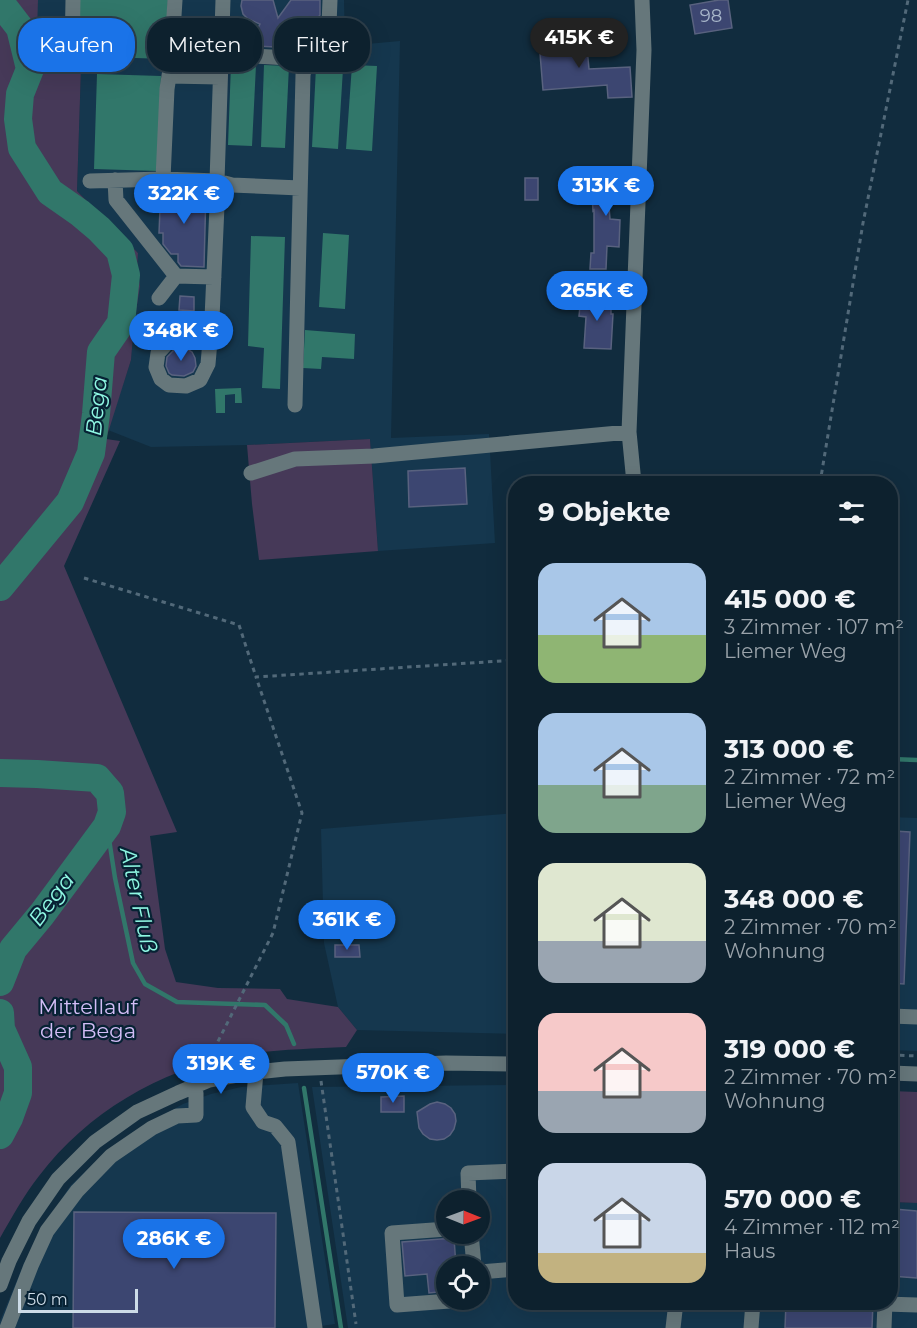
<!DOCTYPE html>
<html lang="de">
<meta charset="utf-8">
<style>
:root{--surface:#0d212e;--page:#162936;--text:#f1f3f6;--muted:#9aa3aa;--line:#2d3e4a;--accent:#1a73e8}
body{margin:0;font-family:Montserrat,sans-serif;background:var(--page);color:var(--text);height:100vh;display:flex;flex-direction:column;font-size:22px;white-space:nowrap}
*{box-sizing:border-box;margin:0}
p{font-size:20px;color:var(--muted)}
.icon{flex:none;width:33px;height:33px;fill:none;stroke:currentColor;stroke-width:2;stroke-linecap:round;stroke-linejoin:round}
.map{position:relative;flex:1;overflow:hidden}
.side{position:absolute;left:508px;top:476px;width:390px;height:834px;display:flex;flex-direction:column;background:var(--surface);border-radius:24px;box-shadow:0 6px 24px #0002,0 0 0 2px var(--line)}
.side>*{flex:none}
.guide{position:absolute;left:18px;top:18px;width:400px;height:54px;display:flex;gap:12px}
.needle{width:39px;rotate:91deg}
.controls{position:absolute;left:436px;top:1190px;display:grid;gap:12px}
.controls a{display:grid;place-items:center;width:54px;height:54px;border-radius:50%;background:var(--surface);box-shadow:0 6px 24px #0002,0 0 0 2px var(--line);font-size:30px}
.scale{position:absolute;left:18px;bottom:15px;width:120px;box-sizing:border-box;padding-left:6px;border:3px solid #ccdbe7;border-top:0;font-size:16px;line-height:21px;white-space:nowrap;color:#ccdbe7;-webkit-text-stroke:4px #072234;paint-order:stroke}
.price{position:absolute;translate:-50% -51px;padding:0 14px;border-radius:21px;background:var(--accent);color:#fff;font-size:20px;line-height:39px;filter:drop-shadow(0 2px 3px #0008)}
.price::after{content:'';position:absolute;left:50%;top:36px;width:18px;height:14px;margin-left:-9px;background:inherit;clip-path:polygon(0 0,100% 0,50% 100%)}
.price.active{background:#222;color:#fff}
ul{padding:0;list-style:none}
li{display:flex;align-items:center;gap:18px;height:150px;padding:0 30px}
li span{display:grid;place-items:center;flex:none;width:168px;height:120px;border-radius:18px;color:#555}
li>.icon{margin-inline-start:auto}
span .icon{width:72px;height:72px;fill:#fffc;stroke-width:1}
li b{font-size:26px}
h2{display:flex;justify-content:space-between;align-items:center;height:72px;padding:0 30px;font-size:26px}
.tag{padding:0 21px;border-radius:24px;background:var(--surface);box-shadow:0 6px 24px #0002,0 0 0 2px var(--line);font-size:21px;line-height:54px}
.tag.active{background:var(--accent);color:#fff}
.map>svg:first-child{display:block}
.built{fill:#15374e;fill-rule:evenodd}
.green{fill:#463958}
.water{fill:#31776a}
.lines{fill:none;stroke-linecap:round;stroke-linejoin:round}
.stream{stroke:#31776a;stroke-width:4.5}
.river{stroke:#31776a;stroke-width:28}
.building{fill:#3c4671;stroke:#59627f;stroke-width:1.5}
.path{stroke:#526979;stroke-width:3;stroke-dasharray:4.5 4.5;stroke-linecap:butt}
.minor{stroke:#66777b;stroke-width:15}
.labels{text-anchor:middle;stroke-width:4.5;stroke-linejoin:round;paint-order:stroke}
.number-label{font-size:18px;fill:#a8b6ca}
.park-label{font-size:21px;fill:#d3bdf6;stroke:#072234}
.water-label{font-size:22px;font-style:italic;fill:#8ff8e3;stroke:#072234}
</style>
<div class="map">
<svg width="917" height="1328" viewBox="0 0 917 1328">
<rect width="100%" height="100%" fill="#112c3e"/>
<path class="built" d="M31,0h313l1,46 55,-5 -9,397 98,-4 6,109 -117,8 -8,-112 -123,6 -96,2 -43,-17 23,-70 7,-107 -61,-62 4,-123 -52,-1z
M516,813v221l-159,-4 -19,-23 -14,-64 -3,-114z
M891,817l26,1v233l-26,-1z
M298,1083l37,241 -14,2v2h-321v-7l24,-58 18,-33 28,-44 38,-36 41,-27 34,-19 28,-10 30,-7z
M516,1085v217h375v-100l26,1v125h-569l-36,-241zM447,1200h33v33h-33zM447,1266h33v33h-33z"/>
<path class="green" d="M0,0h38l-1,32 19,28v7l25,1 -4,123 61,62 -1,16 3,17 -6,38 -3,36 -25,79 14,2 -56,125 113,266 -27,4 15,113 11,33 42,6 62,1 7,10 51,8 19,23 -11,17c-37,2 -72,2 -109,9 -78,14 -150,57 -198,120 -15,19 -27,41 -39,62z
M370,439l8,112 -119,9 -7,-56 -5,-59z
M891,1091l26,1v111l-26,-1z"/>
<path class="water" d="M77,0h91l-2,59 -91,-3z
M231,64l25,1 -4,81 -24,-1z
M264,65l25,1 -4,82 -24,-1z
M352,65l25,1 -5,85 -26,-2z
M316,67l27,2 -5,80 -26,-2z
M97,74l64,2 -4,95 -63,-2z
M323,233l26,2 -4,74 -26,-2z
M251,236l34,1 -5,152 -18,-1 2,-40 -16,-2z
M305,330l50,4 -1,25 -32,-2 -1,12 -18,-1z
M241,388l1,15h-7v-9l-10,1v18h-9l-1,-24z"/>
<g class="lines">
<path class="stream" d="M891,759l26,1
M107,826l8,52 18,85 12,21 32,18 88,3 21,20 8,19
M304,1088l37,240"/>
<path class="river" d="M0,2l20,26 10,41 -10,25 -2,25 4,29 28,44 30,21 19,16 21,22 6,24 -5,48 -20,29 -5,62 -5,39 -21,49 -70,85
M0,773l37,1 60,4 13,15 2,19 -5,14 -65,88 -29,35 -13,33
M0,1013l1,16 17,38v26l-9,25 -9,17"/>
</g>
<path class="building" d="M242,0h31l5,18 13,-18h29v15l-4,5 -9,5 2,16 -7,8 -14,-1 -7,-7 -6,6 -19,-1 -2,-5v-6l6,-11 -12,-5 -5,-5 -2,-8z
M719,0h9l4,28 -37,6 -5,-29z
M189,27l13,1 -1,32 -16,-1v-20h4z
M586,37l3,32 41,-2 2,30 -24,1 -1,-13 -64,5 -4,-49z
M623,169l2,23 -17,1 2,26 10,1 -1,27 -12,-1 -1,23h-16l1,-16h3v-43l-1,1 -1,-17 7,-1 -2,-22z
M525,178h13v22h-13z
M162,189l44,1 -2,77 -23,-1 -3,-4v-8h-7l-8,-10v-11h-4l1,-24h2z
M180,296l14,1v14l-15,-1z
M581,297l30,1v16h2l-2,35 -27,-1 2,-31 -7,-1z
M184,347l8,5 3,6 1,8 -3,6 -9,4 -12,-1 -3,-2 -3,-7 1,-9 8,-8z
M465,468l2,36 -58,3 -1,-36z
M894,831l16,1 -6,152 -13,-1v-79z
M335,945h24l1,12h-25z
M404,1096v16h-23v-15z
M437,1102l8,2 6,4 4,6 1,7 -2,8 -4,6 -6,4 -7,1 -7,-1 -7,-5 -4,-6 -2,-16 13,-8z
M894,1209l23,2v67l-26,-2z
M74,1212l202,1 -1,115h-202z
M454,1238l2,28h-9v25l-18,2 -2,-19 -22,2 -3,-34z
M786,1302h87l-1,26h-87z"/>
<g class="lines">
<path class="path" d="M820,483l43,-260 45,-223
M84,578l155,47 17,52
M891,1055l26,1
M208,1066v-5l65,-128 29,-120 -46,-136 260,-17
M321,1081l35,243"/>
<path class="minor" d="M72,53l1,-53
M222,54l84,5
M169,76l51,1
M163,179l4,-90 4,-26 4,-63
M115,180l1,20 60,76
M90,181l73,-2 54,2 15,4 68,3
M159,298l17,-22 38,1
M212,318l-9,13 -11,5 -22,4 -12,13 -2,14 5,12 8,6 17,1 14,-6 8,-16 4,-46 5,-112v-25l6,-181
M295,405l8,-330 3,-16 20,-20 3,-14 1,-25
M251,473l44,-14 79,-3 255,-24
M634,483l-5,-51 15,-382 -2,-50
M891,1016l26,1
M256,1072l-3,35 10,15 12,4 13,16 27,186
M891,1073l26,1
M469,1200l-1,-27 48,-2
M447,1229l-55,4 5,72 79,-6
M471,1233l3,33
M480,1272l36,-3
M0,1285l9,-24 20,-40 29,-42 37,-37 42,-30 41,-19 31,-13 47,-8 29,-3 161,-6 70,1
M885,1304l32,1
M7,1328l24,-62 16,-35 30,-40 34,-35 41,-28 25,-12 19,-1v-22l-3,-6
M673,1328l3,-26
M751,1328l2,-26
M884,1328l1,-26"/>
</g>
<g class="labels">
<g class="number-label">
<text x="711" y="22">98</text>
</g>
<g class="park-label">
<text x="88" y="1014">Mittellauf<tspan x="88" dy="24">der Bega</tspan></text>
</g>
<g class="water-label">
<text transform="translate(96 406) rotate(-84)" y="8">Bega</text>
<text transform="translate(51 899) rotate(-53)" y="8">Bega</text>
<text transform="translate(139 900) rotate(78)" y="8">Alter Fluß</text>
</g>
</g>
</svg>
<div class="controls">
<a><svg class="needle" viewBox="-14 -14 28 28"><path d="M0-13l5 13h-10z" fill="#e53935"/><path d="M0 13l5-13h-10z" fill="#9aa3aa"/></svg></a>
<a><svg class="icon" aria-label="locate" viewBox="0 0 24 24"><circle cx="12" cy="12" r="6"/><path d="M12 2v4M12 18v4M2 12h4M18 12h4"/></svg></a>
</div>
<div class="scale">50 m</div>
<b class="price active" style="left:579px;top:69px">415K €</b>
<b class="price" style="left:606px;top:217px">313K €</b>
<b class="price" style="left:184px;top:225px">322K €</b>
<b class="price" style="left:597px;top:322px">265K €</b>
<b class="price" style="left:181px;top:362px">348K €</b>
<b class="price" style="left:347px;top:951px">361K €</b>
<b class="price" style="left:221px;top:1095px">319K €</b>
<b class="price" style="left:393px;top:1104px">570K €</b>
<b class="price" style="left:174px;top:1270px">286K €</b>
<div class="guide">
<a class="tag active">Kaufen</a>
<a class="tag">Mieten</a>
<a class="tag">Filter</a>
</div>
<section class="side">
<h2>9 Objekte<svg class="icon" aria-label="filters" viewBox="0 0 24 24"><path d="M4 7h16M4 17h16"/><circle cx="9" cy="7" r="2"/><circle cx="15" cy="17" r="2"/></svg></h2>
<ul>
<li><span style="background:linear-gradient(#a9c7e8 60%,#8fb573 0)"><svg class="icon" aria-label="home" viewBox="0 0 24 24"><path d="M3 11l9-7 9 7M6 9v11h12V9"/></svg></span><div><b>415 000 €</b><p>3 Zimmer · 107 m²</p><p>Liemer Weg</p></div></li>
<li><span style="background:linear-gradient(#a9c7e8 60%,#7fa58c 0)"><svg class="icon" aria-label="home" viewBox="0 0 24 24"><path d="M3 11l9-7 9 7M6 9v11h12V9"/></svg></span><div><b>313 000 €</b><p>2 Zimmer · 72 m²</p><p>Liemer Weg</p></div></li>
<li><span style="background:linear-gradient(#dfe7d0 65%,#9aa5b1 0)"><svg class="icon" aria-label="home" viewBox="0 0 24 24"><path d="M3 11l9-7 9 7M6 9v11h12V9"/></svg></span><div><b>348 000 €</b><p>2 Zimmer · 70 m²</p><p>Wohnung</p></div></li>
<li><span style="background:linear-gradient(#f6c9c9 65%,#9aa5b1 0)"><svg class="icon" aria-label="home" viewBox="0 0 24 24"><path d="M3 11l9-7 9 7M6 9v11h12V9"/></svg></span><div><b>319 000 €</b><p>2 Zimmer · 70 m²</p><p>Wohnung</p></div></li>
<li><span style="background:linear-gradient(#c9d6e8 75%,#c2b280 0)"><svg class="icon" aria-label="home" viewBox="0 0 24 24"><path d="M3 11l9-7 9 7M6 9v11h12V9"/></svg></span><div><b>570 000 €</b><p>4 Zimmer · 112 m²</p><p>Haus</p></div></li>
</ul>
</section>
</div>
